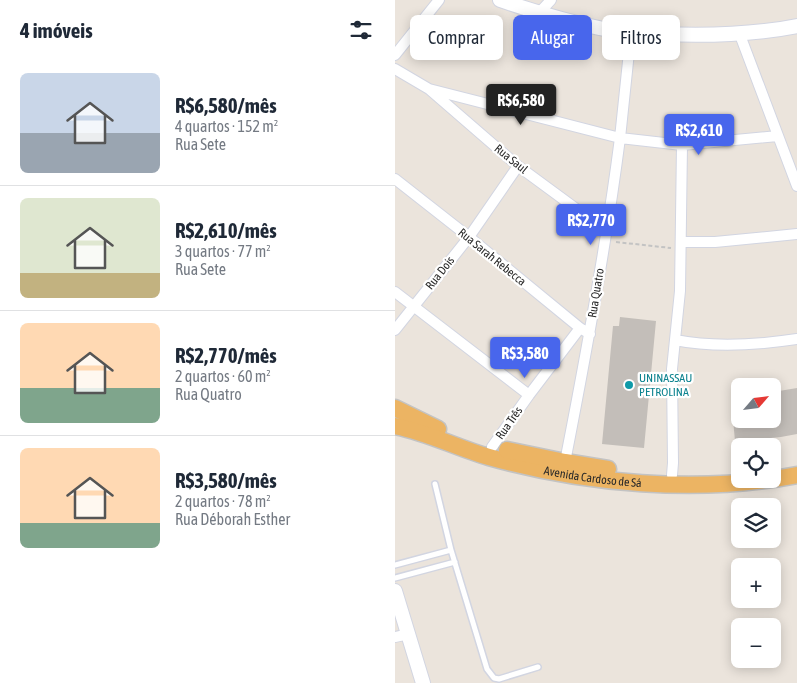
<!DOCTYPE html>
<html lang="pt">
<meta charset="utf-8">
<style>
:root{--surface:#fff;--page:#f6f6f7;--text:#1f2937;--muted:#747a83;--line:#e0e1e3;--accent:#4866ec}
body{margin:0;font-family:"Asap Condensed",sans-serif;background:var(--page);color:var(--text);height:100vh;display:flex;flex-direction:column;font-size:19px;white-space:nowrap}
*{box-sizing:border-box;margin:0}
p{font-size:16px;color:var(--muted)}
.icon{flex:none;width:28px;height:28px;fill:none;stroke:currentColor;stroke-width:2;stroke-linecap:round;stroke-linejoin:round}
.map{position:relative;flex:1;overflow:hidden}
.sheet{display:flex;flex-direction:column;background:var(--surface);width:395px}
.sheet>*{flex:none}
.guide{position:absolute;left:15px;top:15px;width:311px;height:45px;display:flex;gap:10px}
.needle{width:32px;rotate:62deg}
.buttons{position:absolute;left:336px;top:378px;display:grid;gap:10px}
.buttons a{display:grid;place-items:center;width:50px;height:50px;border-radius:8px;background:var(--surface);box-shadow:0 2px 12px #0003;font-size:25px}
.price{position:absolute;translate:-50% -42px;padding:0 11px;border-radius:5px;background:var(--accent);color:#fff;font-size:16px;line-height:32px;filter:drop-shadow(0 1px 2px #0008)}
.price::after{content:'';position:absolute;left:50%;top:30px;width:15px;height:11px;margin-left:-8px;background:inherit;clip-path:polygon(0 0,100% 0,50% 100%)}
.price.on{background:#222;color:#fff}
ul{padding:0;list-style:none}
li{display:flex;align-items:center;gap:15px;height:125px;padding:0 20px}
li+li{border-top:1px solid var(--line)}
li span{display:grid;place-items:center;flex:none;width:140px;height:100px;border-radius:8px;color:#555}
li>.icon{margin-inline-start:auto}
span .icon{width:60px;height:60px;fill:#fffc;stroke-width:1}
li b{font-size:21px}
h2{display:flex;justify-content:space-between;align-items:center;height:60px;padding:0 20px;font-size:21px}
.chip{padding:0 18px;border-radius:8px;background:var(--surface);box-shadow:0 2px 12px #0003;font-size:18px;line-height:45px}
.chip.on{background:var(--accent);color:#fff}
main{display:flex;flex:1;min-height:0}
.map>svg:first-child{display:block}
.building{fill:#c3beb9}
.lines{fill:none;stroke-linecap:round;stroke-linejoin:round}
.service-casing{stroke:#d2d5e1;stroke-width:8}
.minor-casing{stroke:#d2d5e1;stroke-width:12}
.secondary-casing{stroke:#d2d5e1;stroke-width:16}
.trunk-casing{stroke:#c3c3c3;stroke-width:19}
.path{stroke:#c3c3c3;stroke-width:2;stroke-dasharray:4 2.5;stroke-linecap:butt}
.service{stroke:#fff;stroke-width:5}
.minor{stroke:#fff;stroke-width:10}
.secondary{stroke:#fff;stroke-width:14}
.trunk{stroke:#ecb463;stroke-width:16}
.culture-dot{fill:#0f9aa8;stroke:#fff;stroke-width:2}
.labels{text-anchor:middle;stroke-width:4.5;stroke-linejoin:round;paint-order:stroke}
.street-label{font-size:12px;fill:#292929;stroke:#fff}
.culture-label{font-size:12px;fill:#0d838f;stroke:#fff;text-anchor:start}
</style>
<main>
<section class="sheet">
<h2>4 imóveis<svg class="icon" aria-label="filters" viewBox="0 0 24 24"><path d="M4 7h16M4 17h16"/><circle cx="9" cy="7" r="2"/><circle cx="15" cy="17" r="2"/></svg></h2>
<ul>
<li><span style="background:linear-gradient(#c9d6e8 60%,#9aa5b1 0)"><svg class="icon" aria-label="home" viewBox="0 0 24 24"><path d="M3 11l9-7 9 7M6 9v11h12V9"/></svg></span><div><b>R$6,580/mês</b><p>4 quartos · 152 m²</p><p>Rua Sete</p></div></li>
<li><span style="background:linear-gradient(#dfe7d0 75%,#c2b280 0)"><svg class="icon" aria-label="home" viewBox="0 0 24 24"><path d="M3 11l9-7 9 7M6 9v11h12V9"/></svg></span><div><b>R$2,610/mês</b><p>3 quartos · 77 m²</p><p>Rua Sete</p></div></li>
<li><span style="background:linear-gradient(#ffd9b3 65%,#7fa58c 0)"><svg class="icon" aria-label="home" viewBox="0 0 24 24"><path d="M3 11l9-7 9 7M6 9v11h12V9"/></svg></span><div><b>R$2,770/mês</b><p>2 quartos · 60 m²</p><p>Rua Quatro</p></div></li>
<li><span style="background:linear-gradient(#ffd9b3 75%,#7fa58c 0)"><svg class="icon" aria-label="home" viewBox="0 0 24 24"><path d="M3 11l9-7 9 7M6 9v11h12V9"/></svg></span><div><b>R$3,580/mês</b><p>2 quartos · 78 m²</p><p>Rua Déborah Esther</p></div></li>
</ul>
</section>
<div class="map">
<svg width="402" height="683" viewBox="0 0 402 683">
<rect width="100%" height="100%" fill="#ebe4dc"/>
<path class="building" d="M225,317l36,4 -12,127 -42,-4 11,-118h6z
M402,388v46l-16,3 -46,4 -2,-22h40v-27z"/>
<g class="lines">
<defs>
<path id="service" d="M40,484l16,66 36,119 7,9 5,1 39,-12
M0,565l56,-15
M0,578l60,-16"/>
<path id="minor" d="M144,13l12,-13
M345,35l57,151
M0,55l44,-55
M0,69l34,20 89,77 87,64
M34,89l191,49 62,7 96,-9
M0,179l74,58 111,91 10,6
M286,242h34l82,-8
M0,292l134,103
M0,330l74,-93 49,-71
M280,340c40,8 82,5 122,-1
M97,447l37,-52 51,-67
M170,462c21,-107 41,-215 55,-324 4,-35 7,-70 11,-105
M277,475l1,-12 -1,-94 8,-78 2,-146
M0,637l14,-3"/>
<path id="secondary" d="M105,0c32,11 65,21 99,28 20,4 41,5 61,6 46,2 92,1 137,-8
M0,591l28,92"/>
<g id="trunk">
<path d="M0,408l43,21"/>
<path id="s1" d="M0,426c32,6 62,22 94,31 95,27 210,37 308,18"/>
<path d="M112,450l58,12 43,7"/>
</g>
</defs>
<use href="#service" class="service-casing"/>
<use href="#minor" class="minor-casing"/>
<use href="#secondary" class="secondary-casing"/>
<use href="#trunk" class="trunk-casing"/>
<path class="path" d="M221,242l55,6"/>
<use href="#service" class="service"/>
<use href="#minor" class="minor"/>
<use href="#secondary" class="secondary"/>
<use href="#trunk" class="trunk"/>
</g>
<circle class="culture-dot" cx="234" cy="385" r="5"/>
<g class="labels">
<g class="street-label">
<text transform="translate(116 159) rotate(39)" y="4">Rua Saul</text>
<text transform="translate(97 257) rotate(39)" y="4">Rua Sarah Rebecca</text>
<text transform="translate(45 273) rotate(-52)" y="4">Rua Dois</text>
<text transform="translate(201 293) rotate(-81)" y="4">Rua Quatro</text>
<text transform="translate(114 423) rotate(-55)" y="4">Rua Três</text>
<text dy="4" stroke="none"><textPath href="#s1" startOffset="205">Avenida Cardoso de Sá</textPath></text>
</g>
<g class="culture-label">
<text x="244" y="382">UNINASSAU<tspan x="244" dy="14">PETROLINA</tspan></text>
</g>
</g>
</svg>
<div class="buttons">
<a><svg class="needle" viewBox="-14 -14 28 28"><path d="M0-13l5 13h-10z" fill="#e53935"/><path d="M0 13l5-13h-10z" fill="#747a83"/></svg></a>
<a><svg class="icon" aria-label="locate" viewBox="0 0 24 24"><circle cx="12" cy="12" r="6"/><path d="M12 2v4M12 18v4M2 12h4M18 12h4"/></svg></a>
<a><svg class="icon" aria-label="layers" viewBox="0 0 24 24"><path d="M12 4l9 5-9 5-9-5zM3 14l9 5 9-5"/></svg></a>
<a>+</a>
<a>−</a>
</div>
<b class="price on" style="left:126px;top:126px">R$6,580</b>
<b class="price" style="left:304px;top:156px">R$2,610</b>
<b class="price" style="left:196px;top:246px">R$2,770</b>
<b class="price" style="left:130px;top:379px">R$3,580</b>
<div class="guide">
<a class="chip">Comprar</a>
<a class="chip on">Alugar</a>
<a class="chip">Filtros</a>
</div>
</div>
</main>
